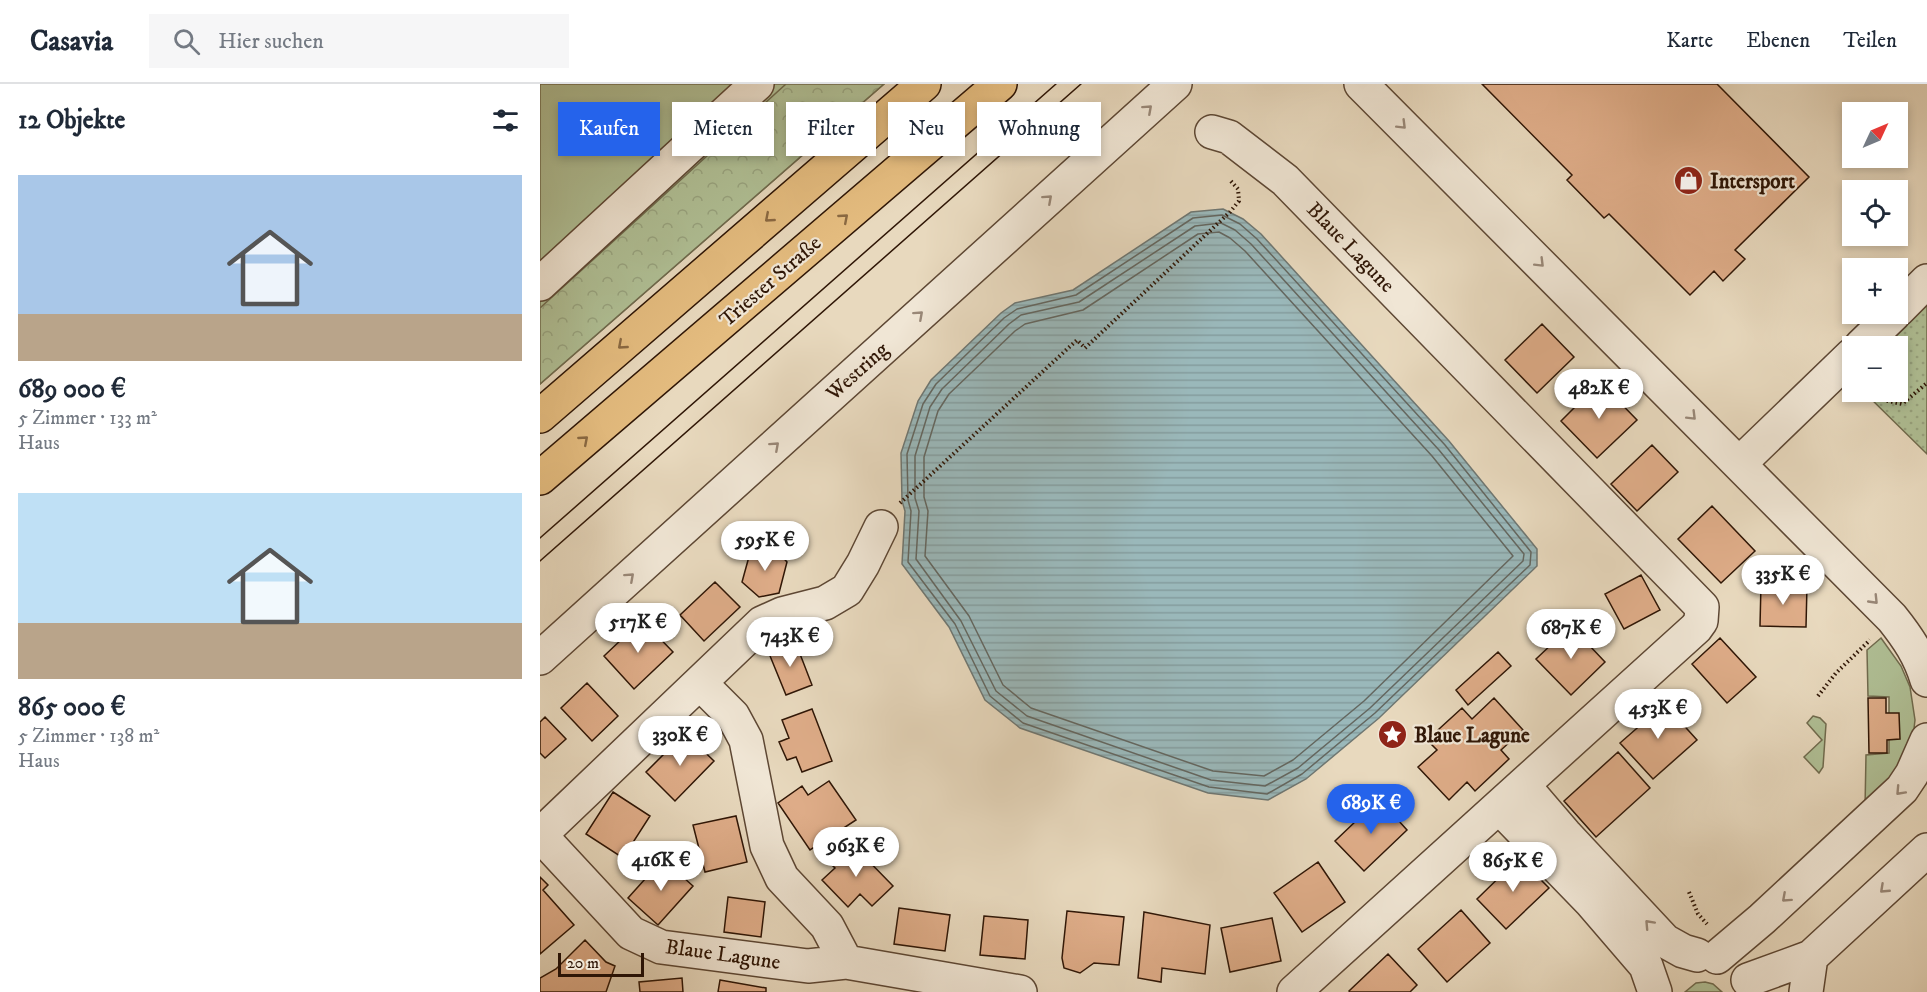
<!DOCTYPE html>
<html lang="de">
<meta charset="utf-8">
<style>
:root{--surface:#fff;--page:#f6f6f7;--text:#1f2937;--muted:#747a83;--line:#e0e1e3;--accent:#2563eb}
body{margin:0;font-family:"IM FELL DW Pica",serif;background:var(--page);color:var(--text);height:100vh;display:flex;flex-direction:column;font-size:22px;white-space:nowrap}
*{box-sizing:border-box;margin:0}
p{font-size:20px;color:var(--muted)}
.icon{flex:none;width:33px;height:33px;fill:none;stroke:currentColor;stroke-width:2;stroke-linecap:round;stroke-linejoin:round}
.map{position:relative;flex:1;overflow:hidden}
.side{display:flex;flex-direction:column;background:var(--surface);width:540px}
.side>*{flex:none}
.top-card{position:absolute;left:18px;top:18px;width:570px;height:54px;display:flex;gap:12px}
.needle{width:39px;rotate:46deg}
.controls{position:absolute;left:1302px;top:18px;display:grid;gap:12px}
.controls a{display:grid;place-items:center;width:66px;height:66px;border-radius:0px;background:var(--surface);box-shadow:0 3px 9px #0003;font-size:30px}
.scale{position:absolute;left:18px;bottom:15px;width:86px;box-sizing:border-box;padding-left:6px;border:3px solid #2f1606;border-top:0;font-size:16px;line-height:21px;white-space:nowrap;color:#2f1606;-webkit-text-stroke:4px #f0e6d5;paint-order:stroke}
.price{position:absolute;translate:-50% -51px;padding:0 14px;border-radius:21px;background:#fff;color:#222;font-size:20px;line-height:39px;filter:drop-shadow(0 2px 3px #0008)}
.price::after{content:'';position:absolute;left:50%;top:36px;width:18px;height:14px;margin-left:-9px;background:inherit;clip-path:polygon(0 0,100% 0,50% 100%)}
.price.current{background:var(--accent);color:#fff}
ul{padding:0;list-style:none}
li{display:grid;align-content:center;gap:12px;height:318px;padding:0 18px}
li span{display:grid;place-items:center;height:186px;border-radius:0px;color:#555}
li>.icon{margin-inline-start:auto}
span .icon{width:108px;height:108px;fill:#fffc;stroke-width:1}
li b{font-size:26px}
h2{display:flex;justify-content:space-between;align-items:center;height:72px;padding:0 18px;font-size:26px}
.pill{padding:0 21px;border-radius:0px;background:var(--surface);box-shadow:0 3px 9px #0003;font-size:21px;line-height:54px}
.pill.current{background:var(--accent);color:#fff}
header{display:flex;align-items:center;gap:36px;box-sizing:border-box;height:84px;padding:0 30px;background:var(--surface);border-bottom:2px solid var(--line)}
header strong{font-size:28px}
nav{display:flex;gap:33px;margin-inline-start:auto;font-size:21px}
.search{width:420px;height:54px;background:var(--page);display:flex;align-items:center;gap:15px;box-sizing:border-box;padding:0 21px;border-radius:0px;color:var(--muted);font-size:22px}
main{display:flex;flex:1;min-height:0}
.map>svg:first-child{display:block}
.grass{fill:#b0c096;stroke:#706b4e;stroke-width:1.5}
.forest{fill:url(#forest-crowns);stroke:#706b4e;stroke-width:1.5}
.park{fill:url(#park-dots);stroke:#706b4e;stroke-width:1.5}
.water{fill:url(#water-rules);stroke:#6f7772;stroke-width:1.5}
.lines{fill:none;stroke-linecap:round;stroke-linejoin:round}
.shore{stroke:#646760;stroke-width:1.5}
.building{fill:#dfad89;stroke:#2f1606;stroke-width:1.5}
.minor-casing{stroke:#5d4734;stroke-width:36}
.major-casing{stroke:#2f1606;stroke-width:36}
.path{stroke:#2f1606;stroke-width:4;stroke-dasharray:1.5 3;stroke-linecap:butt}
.minor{stroke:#f0e6d5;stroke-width:33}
.major{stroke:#e4bc7f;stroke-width:33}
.tram{stroke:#2f1606;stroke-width:1.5}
.oneway{stroke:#998878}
.oneway2{stroke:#8a6942}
.labels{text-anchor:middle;stroke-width:4.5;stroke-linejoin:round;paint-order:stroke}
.poi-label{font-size:21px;font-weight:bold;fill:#2f1606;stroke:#f0e6d5;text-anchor:start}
.street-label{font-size:21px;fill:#2f1606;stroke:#f0e6d5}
</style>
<header>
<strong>Casavia</strong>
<div class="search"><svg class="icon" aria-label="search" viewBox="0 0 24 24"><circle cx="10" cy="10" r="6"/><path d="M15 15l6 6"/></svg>Hier suchen</div>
<nav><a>Karte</a><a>Ebenen</a><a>Teilen</a></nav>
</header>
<main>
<section class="side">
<h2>12 Objekte<svg class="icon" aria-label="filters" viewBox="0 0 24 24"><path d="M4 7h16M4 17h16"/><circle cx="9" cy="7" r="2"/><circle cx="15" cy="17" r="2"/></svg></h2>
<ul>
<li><span style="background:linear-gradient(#a9c7e8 75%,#b9a48a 0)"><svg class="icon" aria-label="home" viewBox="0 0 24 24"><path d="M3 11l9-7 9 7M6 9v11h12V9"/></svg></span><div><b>689 000 €</b><p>5 Zimmer · 133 m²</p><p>Haus</p></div></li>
<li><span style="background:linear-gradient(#bfe0f5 70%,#b9a48a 0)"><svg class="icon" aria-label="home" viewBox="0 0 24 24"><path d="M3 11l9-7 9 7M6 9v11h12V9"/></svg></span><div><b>865 000 €</b><p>5 Zimmer · 138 m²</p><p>Haus</p></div></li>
</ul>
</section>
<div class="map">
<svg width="1387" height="908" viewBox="0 0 1387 908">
<defs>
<pattern id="forest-crowns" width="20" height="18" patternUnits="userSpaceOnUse" patternTransform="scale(1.5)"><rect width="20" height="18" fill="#b0c096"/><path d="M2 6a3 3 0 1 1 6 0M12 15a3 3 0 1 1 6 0" fill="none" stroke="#98a480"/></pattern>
<pattern id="park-dots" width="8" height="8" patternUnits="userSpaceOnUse" patternTransform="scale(1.5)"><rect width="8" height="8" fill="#b0c096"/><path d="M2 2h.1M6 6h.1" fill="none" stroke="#98a480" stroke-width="1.8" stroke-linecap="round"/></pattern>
<pattern id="water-rules" width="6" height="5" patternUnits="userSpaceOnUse" patternTransform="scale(1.5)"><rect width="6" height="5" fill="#9ab8ba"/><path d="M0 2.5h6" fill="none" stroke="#859d9e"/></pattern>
</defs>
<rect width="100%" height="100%" fill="#e8d9be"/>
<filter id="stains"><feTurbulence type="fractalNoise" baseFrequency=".00333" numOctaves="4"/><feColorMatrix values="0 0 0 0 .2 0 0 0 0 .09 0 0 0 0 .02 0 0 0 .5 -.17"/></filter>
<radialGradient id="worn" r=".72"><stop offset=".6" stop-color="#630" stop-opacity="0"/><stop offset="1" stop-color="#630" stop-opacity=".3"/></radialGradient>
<path class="grass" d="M0,0h344l-344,300z
M1341,554l20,28 9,21 5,33 -4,34 -46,54 1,-53 23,-2v-56l-21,-1 -1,-46z
M1273,632l7,2 6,6 -3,43 -4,6 -15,-16 18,-17 -15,-17z
M1165,898l8,2 9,8h-37l11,-9z"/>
<path class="forest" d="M246,0h98l-344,300v-76z"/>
<path class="park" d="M1387,207v163l-63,-62h34v-46h-25z"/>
<path class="water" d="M683,125l20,10 18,15 188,207 88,108v17l-158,152 -73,61 -38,21 -60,-7 -188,-65 -35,-28 -36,-73 -47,-63 3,-53 -3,-10 -1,-48 17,-52 13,-21 70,-67 14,-10 58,-13 118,-78z"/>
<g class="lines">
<path class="shore" d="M682,131l18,9 17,15 188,206 86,107 -1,13 -155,148 -73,61 -35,20 -58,-7 -186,-64 -33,-27 -35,-72 -47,-62 3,-51 -3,-11 -1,-46 16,-50 13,-20 68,-66 13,-9 59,-14 117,-77z
M681,139l14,7 16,14 188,206 85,104 -1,7 -153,147 -72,60 -33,18 -54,-6 -184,-64 -31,-25 -35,-70 -45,-62 3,-48 -4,-13v-42l15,-49 12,-18 67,-65 12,-9 58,-13 116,-76z
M679,148l11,6 15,13 187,205 81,100 -149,145 -71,59 -29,16 -51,-5 -182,-63 -28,-23 -34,-69 -44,-60 3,-45 -4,-14v-40l14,-46 11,-17 66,-63 10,-7 58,-14 115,-76z"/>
</g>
<path class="building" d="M942,0h235l92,93 -74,73 10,9 -22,22 -9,-10 -24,24 -81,-81 -5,4 -37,-38 5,-5z
M1002,240l32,33 -37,36 -32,-33z
M1060,298l37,38 -40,38 -36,-37z
M1112,361l26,27 -41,39 -26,-27z
M1172,422l43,45 -34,32 -43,-44z
M234,464l13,14 -8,31 -20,4 -17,-15 8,-29z
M1101,491l19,35 -36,19 -19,-35z
M175,498l25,25 -36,34 -24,-26z
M1221,500l46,1 -1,42 -46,-1z
M102,536l31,32 -39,37 -30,-33z
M1031,542l34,36 -34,33 -35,-36z
M1180,554l36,39 -29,26 -35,-39z
M255,557l17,44 -26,10 -18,-44z
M958,568l13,14 -43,39 -12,-15z
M47,599l31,33 -26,25 -31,-33z
M954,614l29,32 -22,20 8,9 -34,32 -8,-9 -18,18 -31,-33 19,-17 -10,-10 35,-32 10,11z
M1328,614h18v15h13l1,26 -13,1v13h-18z
M1120,615l37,41 -44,39 -33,-36 24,-21 -4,-4z
M272,625l20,52 -30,11 -6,-15 -9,3 -8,-18 10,-4 -7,-18z
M5,633l21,22 -21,19 -5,-5v-31z
M145,649l29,28 -39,40 -29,-29z
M1078,668l32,36 -54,49 -32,-36z
M289,697l27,39 -46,30 -32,-47 24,-17 6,9z
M73,708l37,24 -27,42 -37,-24z
M839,715l28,31 -43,41 -29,-30z
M196,732l11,46 -42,10 -12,-47z
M312,760l41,42 -21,20 -12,-12 -12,13 -26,-27 13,-12 -4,-4z
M979,774l30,30 -43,41 -29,-30z
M123,775l30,27 -35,39 -30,-27z
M778,778l27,40 -43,30 -28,-39z
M0,793l8,8 -5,5 31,35 -34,29z
M188,813l37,5 -4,35 -37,-5z
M359,824l51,7 -5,36 -51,-7z
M921,826l29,33 -43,39 -29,-33z
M527,827l57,6 -5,48 -25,-2 -14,10 -16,-5 -2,-10z
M604,828l66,13 -5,49 -43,-6 -1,14 -23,-4z
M444,832l44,4 -3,39 -45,-4z
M732,834l9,43 -51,11 -9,-44z
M45,856l21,22 9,4 -9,26h-66v-14l16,-9z
M848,870l29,31 -7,7h-60l-1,-1z
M142,894l1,14h-43l-1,-10z
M180,896l46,8v4h-48z"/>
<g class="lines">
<defs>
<path id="minor" d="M821,0l531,534c16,20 28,38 35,62
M672,48l17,5 56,43 417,427 -1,14 -5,7 -402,364
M0,200l217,-200
M1358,226l29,-29
M1321,262l33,-32
M1199,380l113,-109
M0,574l635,-574
M160,599l33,33 13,24 21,106 15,32 45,48 19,36
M983,701l42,49 100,107 18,10 14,4
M959,723l92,95 55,64 9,26
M0,751l91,98 30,14 147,19 38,-4 174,30
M0,751l222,-212 20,-9 43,-11 22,-13 16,-26 18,-37
M1177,873l45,-38 140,-130 10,-15 15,-34
M1208,896l63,-23 116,-107
M1266,908l5,-35"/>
<path id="major" d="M0,332l384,-332
M0,394l460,-394"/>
</defs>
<use href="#minor" class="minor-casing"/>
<use href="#major" class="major-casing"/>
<path class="path" d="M1316,310l46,10 25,-21
M360,419l177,-163 8,8 145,-136 9,-11 -1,-12 -9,-10
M1278,612l18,-23 34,-33
M1149,808l9,22 9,10"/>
<use href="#minor" class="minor"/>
<use href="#major" class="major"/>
<path class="tram" d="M0,454l516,-454
M0,477l541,-477"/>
</g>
<defs><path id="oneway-chevron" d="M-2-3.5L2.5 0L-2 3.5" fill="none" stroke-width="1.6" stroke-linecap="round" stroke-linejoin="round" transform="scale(1.5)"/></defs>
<g class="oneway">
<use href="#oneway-chevron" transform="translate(608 25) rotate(-42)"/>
<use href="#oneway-chevron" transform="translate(862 41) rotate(45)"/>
<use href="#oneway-chevron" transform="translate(508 115) rotate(-42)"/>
<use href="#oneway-chevron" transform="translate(1000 179) rotate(45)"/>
<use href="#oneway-chevron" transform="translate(379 231) rotate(-42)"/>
<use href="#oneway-chevron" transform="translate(1152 332) rotate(45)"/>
<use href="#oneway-chevron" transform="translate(235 362) rotate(-42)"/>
<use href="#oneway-chevron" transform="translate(90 493) rotate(-42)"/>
<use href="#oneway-chevron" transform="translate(1334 516) rotate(46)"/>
<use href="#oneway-chevron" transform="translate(1360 707) rotate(133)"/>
<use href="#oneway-chevron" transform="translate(1344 805) rotate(137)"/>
<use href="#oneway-chevron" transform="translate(1246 814) rotate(138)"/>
<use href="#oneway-chevron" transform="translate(1109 840) rotate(-133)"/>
</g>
<g class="oneway2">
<use href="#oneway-chevron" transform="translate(229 134) rotate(139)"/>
<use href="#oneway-chevron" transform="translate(304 134) rotate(-41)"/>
<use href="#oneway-chevron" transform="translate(82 261) rotate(139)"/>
<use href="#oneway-chevron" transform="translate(44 356) rotate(-41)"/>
</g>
<defs>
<symbol id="shop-disc" viewBox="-11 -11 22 22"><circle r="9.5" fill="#8f2418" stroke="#f0e6d5"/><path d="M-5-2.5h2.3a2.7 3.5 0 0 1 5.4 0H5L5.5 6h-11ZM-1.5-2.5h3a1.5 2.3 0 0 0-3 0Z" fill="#fff"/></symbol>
<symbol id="sight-disc" viewBox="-11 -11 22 22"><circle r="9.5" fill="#8f2418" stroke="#f0e6d5"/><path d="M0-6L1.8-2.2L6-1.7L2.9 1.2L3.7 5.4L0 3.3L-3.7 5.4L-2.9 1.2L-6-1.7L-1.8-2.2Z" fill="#fff"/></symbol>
</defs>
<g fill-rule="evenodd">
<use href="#shop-disc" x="1132" y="80" width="33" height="33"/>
<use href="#sight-disc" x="836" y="634" width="33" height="33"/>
</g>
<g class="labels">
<g class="poi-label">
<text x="1170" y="104">Intersport</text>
<text x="874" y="658">Blaue Lagune</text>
</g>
<g class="street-label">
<text transform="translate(811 163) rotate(46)" y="7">Blaue Lagune</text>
<text transform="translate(230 197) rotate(-41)" y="7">Triester Straße</text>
<text transform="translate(317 287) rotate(-42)" y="7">Westring</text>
<text transform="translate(183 870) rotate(8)" y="7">Blaue Lagune</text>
</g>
</g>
<rect width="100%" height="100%" filter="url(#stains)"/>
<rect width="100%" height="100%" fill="url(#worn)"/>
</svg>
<div class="controls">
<a><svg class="needle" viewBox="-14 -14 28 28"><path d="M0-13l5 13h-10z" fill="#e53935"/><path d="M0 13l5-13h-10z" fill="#747a83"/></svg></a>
<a><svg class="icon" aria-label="locate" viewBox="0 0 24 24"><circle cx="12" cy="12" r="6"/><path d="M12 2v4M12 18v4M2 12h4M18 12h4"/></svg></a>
<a>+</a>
<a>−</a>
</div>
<div class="scale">20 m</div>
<b class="price" style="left:1059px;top:336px">482K €</b>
<b class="price" style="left:225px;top:488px">595K €</b>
<b class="price" style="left:1243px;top:522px">335K €</b>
<b class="price" style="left:98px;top:570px">517K €</b>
<b class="price" style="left:1031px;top:576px">687K €</b>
<b class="price" style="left:250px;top:584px">743K €</b>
<b class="price" style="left:1118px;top:656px">453K €</b>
<b class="price" style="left:140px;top:683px">330K €</b>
<b class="price current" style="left:831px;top:751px">689K €</b>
<b class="price" style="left:316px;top:794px">963K €</b>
<b class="price" style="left:121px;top:808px">416K €</b>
<b class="price" style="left:973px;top:809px">865K €</b>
<div class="top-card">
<a class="pill current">Kaufen</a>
<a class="pill">Mieten</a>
<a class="pill">Filter</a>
<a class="pill">Neu</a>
<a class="pill">Wohnung</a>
</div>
</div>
</main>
